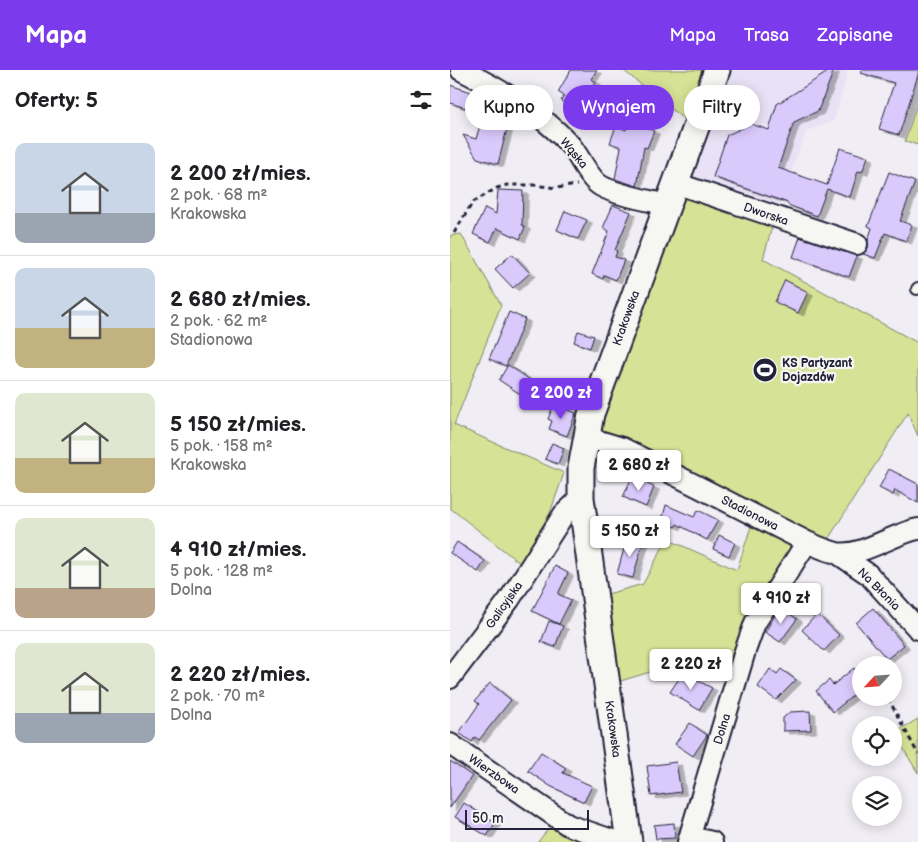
<!DOCTYPE html>
<html lang="pl">
<meta charset="utf-8">
<style>
:root{--surface:#fff;--page:#f6f6f6;--text:#202124;--muted:#757577;--line:#e0e0e0;--accent:#7c3aed}
body{margin:0;font-family:"Balsamiq Sans",sans-serif;background:var(--page);color:var(--text);height:100vh;display:flex;flex-direction:column;font-size:19px;white-space:nowrap}
*{box-sizing:border-box;margin:0}
p{font-size:16px;color:var(--muted)}
.icon{flex:none;width:28px;height:28px;fill:none;stroke:currentColor;stroke-width:2;stroke-linecap:round;stroke-linejoin:round}
.map{position:relative;flex:1;overflow:hidden}
.side{display:flex;flex-direction:column;background:var(--surface);width:450px}
.side>*{flex:none}
.top-card{position:absolute;left:15px;top:15px;width:378px;height:45px;display:flex;gap:10px}
.needle{width:32px;rotate:244deg}
.buttons{position:absolute;left:402px;top:586px;display:grid;gap:10px}
.buttons a{display:grid;place-items:center;width:50px;height:50px;border-radius:50%;background:var(--surface);box-shadow:0 2px 12px #0003;font-size:25px}
.scale{position:absolute;left:15px;bottom:12px;width:124px;box-sizing:border-box;padding-left:5px;border:2px solid #22223b;border-top:0;font-size:14px;line-height:18px;white-space:nowrap;color:#22223b;-webkit-text-stroke:4px #f6f6f2;paint-order:stroke}
.price{position:absolute;translate:-50% -42px;padding:0 11px;border-radius:5px;background:#fff;color:#222;font-size:16px;line-height:32px;filter:drop-shadow(0 1px 2px #0008)}
.price::after{content:'';position:absolute;left:50%;top:30px;width:15px;height:11px;margin-left:-8px;background:inherit;clip-path:polygon(0 0,100% 0,50% 100%)}
.price.on{background:var(--accent);color:#fff}
ul{padding:0;list-style:none}
li{display:flex;align-items:center;gap:15px;height:125px;padding:0 15px}
li+li{border-top:1px solid var(--line)}
li span{display:grid;place-items:center;flex:none;width:140px;height:100px;border-radius:10px;color:#555}
li>.icon{margin-inline-start:auto}
span .icon{width:60px;height:60px;fill:#fffc;stroke-width:1}
li b{font-size:21px}
h2{display:flex;justify-content:space-between;align-items:center;height:60px;padding:0 15px;font-size:21px}
.pill{padding:0 18px;border-radius:22px;background:var(--surface);box-shadow:0 2px 12px #0003;font-size:18px;line-height:45px}
.pill.on{background:var(--accent);color:#fff}
header{display:flex;align-items:center;gap:30px;box-sizing:border-box;height:70px;padding:0 25px;background:var(--accent);color:#fff}
header strong{font-size:24px}
nav{display:flex;gap:28px;margin-inline-start:auto;font-size:18px}
main{display:flex;flex:1;min-height:0}
.map>svg:first-child{display:block}
.built{fill:#e9e2f6}
.green{fill:#d6e396;stroke:#7c8268}
.building{fill:#dacafc;stroke:#22223b;filter:url(#shadow)}
.lines{fill:none;stroke-linecap:round;stroke-linejoin:round}
.service-casing{stroke:#22223b;stroke-width:14}
.minor-casing{stroke:#22223b;stroke-width:24}
.tertiary-casing{stroke:#22223b;stroke-width:29}
.path{stroke:#22223b;stroke-width:3;stroke-dasharray:5 4;stroke-linecap:butt}
.service{stroke:#f6f6f2;stroke-width:10}
.minor{stroke:#f6f6f2;stroke-width:20}
.tertiary{stroke:#f6f6f2;stroke-width:25}
.labels{text-anchor:middle;stroke-width:4.5;stroke-linejoin:round;paint-order:stroke}
.street-label{font-size:12px;fill:#22223b;stroke:#f6f6f2}
.poi-label{font-size:12px;font-weight:bold;fill:#22223b;stroke:#f6f6f2;text-anchor:start}
</style>
<header>
<strong>Mapa</strong>
<nav><a>Mapa</a><a>Trasa</a><a>Zapisane</a></nav>
</header>
<main>
<section class="side">
<h2>Oferty: 5<svg class="icon" aria-label="filters" viewBox="0 0 24 24"><path d="M4 7h16M4 17h16"/><circle cx="9" cy="7" r="2"/><circle cx="15" cy="17" r="2"/></svg></h2>
<ul>
<li><span style="background:linear-gradient(#c9d6e8 70%,#9aa5b1 0)"><svg class="icon" aria-label="home" viewBox="0 0 24 24"><path d="M3 11l9-7 9 7M6 9v11h12V9"/></svg></span><div><b>2 200 zł/mies.</b><p>2 pok. · 68 m²</p><p>Krakowska</p></div></li>
<li><span style="background:linear-gradient(#c9d6e8 60%,#c2b280 0)"><svg class="icon" aria-label="home" viewBox="0 0 24 24"><path d="M3 11l9-7 9 7M6 9v11h12V9"/></svg></span><div><b>2 680 zł/mies.</b><p>2 pok. · 62 m²</p><p>Stadionowa</p></div></li>
<li><span style="background:linear-gradient(#dfe7d0 65%,#c2b280 0)"><svg class="icon" aria-label="home" viewBox="0 0 24 24"><path d="M3 11l9-7 9 7M6 9v11h12V9"/></svg></span><div><b>5 150 zł/mies.</b><p>5 pok. · 158 m²</p><p>Krakowska</p></div></li>
<li><span style="background:linear-gradient(#dfe7d0 70%,#b9a48a 0)"><svg class="icon" aria-label="home" viewBox="0 0 24 24"><path d="M3 11l9-7 9 7M6 9v11h12V9"/></svg></span><div><b>4 910 zł/mies.</b><p>5 pok. · 128 m²</p><p>Dolna</p></div></li>
<li><span style="background:linear-gradient(#dfe7d0 70%,#9aa5b1 0)"><svg class="icon" aria-label="home" viewBox="0 0 24 24"><path d="M3 11l9-7 9 7M6 9v11h12V9"/></svg></span><div><b>2 220 zł/mies.</b><p>2 pok. · 70 m²</p><p>Dolna</p></div></li>
</ul>
</section>
<div class="map">
<svg width="468" height="772" viewBox="0 0 468 772">
<defs>
<filter id="shadow"><feDropShadow dx="5.5" dy="3" stdDeviation="0" flood-color="#0004"/></filter>
</defs>
<rect width="100%" height="100%" fill="#f0edf4"/>
<filter id="ink" filterUnits="userSpaceOnUse"><feTurbulence type="fractalNoise" baseFrequency=".02" numOctaves="2"/><feDisplacementMap in="SourceGraphic" scale="10" xChannelSelector="R" yChannelSelector="G"/><feConvolveMatrix kernelMatrix="1 2 1 2 8 2 1 2 1" color-interpolation-filters="sRGB"/></filter>
<g filter="url(#ink)">
<path class="built" d="M272,0h126l-14,51 -28,10 -30,83 -96,-32z"/>
<path class="green" d="M173,0h81l-18,51z
M468,30v45l-13,-4z
M228,118l96,32 -11,39 155,84v93l-10,-23 -83,131 -231,-115z
M11,164l40,71 -47,120 110,48 -14,40 -29,51 -71,-56v-272z
M303,450l48,25 -69,136 -56,-17 -62,19 -10,-88 39,-11 24,-45 70,31z
M468,649v54l-24,-40z
M104,751l55,21h-71z"/>
<path class="building" d="M121,0h26l-6,9 5,3 -15,25 -5,-3 -3,5 -12,-8 3,-5 -6,-4z
M381,0h3l-16,41 -24,11 -16,46 49,17 13,-37 28,9 -6,15 -4,-1 -8,26 -23,-8 -10,27 -29,-11v-2l-75,-26 14,-42 24,-11 18,6 8,-26z
M412,0h56v5l-19,60 -20,-6 15,-46 -33,-10z
M0,15l21,7 -5,16 -16,-5z
M41,37l20,6 -13,51 -21,-6 -14,-23 13,4 8,-28z
M179,52l25,9 -7,17 -3,-1 -7,39 -22,-7 6,-32 -11,-4 6,-17 10,4z
M439,102l26,10 -15,39 12,4 -6,16 -21,-8 -10,25 -12,-4 5,-6v-8l4,-12 -4,-2z
M48,120l25,1 -1,34 3,2 -5,12 -23,-11 -7,14 -17,-8 12,-26 11,6z
M163,135l18,7 -16,38 2,1 -2,6 9,3 -8,20 -12,-5 -1,4 -11,-5 17,-43 -6,-3z
M115,141l22,9 -9,19 -21,-9z
M350,167l57,19 -8,21 -56,-20z
M62,184l18,19 -17,15 -18,-19z
M335,210l23,12 -10,21 -23,-11z
M59,242l16,7 -19,47 -17,-7z
M128,261l16,5 -4,12 -16,-6z
M58,295l24,16 -9,15 -24,-16z
M104,334l22,9 -9,23 -18,-7 3,-8 -4,-2z
M102,373l12,5 -6,16 -13,-5z
M439,399l29,15v19l-23,-13 -2,5 -14,-7z
M182,407l22,10 -8,20 -23,-10z
M216,435l28,12 4,-7 20,10 -11,20 -30,-16 -2,3 -13,-7z
M269,465l16,8 -6,13 -16,-7z
M177,468l16,4 -10,36 -16,-4z
M7,472l28,19 -7,11 -28,-19z
M105,496l13,7 -10,21 13,6 -12,24 -27,-13z
M330,537l17,12 -17,23 -15,-10z
M423,538l31,37 -17,14 -31,-36z
M367,544l22,21 -15,16 -22,-21z
M99,551l14,5 -8,21 -14,-5z
M404,598l7,10v11l-28,23 -17,-21 13,-11 4,5z
M320,599l7,5 4,-5 15,11 -20,20 -18,-13z
M232,604l10,6 1,-2 19,10 -13,22 -29,-18z
M40,613l21,17 -32,40 -4,-3 -3,5 -13,-9 20,-29 -4,-3z
M360,641l1,19 -28,1v-13l7,-6z
M240,653l17,12 -14,21 -18,-12z
M91,682l25,16 -3,5 29,13 -8,16 -34,-16 -22,-15z
M0,691l22,15 -22,32z
M226,692l5,30 -30,4 -4,-30z
M14,733l31,20 -8,13 -32,-19z
M224,753l1,15 -19,1 -2,-14z"/>
<g class="lines">
<defs>
<path id="service" d="M467,219l1,-1"/>
<path id="minor" d="M11,0c39,19 81,43 110,76 9,11 18,33 30,40 18,10 47,14 67,19
M225,113l182,61
M136,367l36,11 185,94c9,4 20,9 30,11 25,4 55,-19 81,-24
M387,483l31,21 50,55
M0,608l59,-78 55,-86 17,-16
M0,674l118,81 50,17
M240,767l22,5
M238,772l57,-191 10,-28 52,-81"/>
<path id="tertiary" d="M179,772l-48,-344v-30l10,-54 126,-344"/>
</defs>
<use href="#service" class="service-casing"/>
<use href="#minor" class="minor-casing"/>
<use href="#tertiary" class="tertiary-casing"/>
<path class="path" d="M4,163l19,-31 24,-14 10,-3h27l22,3 21,-3
M438,628l30,56"/>
<use href="#service" class="service"/>
<use href="#minor" class="minor"/>
<use href="#tertiary" class="tertiary"/>
</g>
</g>
<defs>
<symbol id="stadium-disc" viewBox="-11 -11 22 22"><circle r="9.5" fill="#22223b" stroke="#f6f6f2"/><path d="M0-5a6.5 5 0 1 0 0 10a6.5 5 0 1 0 0-10ZM-3.5-1.8h7v3.6h-7Z" fill="#fff"/></symbol>
</defs>
<g fill-rule="evenodd">
<use href="#stadium-disc" x="301" y="286" width="28" height="28"/>
</g>
<g class="labels">
<g class="street-label">
<text transform="translate(124 83) rotate(50)" y="4">Wąska</text>
<text transform="translate(316 144) rotate(19)" y="4">Dworska</text>
<text transform="translate(176 248) rotate(-70)" y="4">Krakowska</text>
<text transform="translate(300 443) rotate(27)" y="4">Stadionowa</text>
<text transform="translate(429 519) rotate(45)" y="4">Na Błonia</text>
<text transform="translate(54 535) rotate(-55)" y="4">Galicyjska</text>
<text transform="translate(163 659) rotate(82)" y="4">Krakowska</text>
<text transform="translate(272 659) rotate(-73)" y="4">Dolna</text>
<text transform="translate(44 704) rotate(35)" y="4">Wierzbowa</text>
</g>
<g class="poi-label">
<text x="332" y="297">KS Partyzant<tspan x="332" dy="14">Dojazdów</tspan></text>
</g>
</g>
</svg>
<div class="buttons">
<a><svg class="needle" viewBox="-14 -14 28 28"><path d="M0-13l5 13h-10z" fill="#e53935"/><path d="M0 13l5-13h-10z" fill="#757577"/></svg></a>
<a><svg class="icon" aria-label="locate" viewBox="0 0 24 24"><circle cx="12" cy="12" r="6"/><path d="M12 2v4M12 18v4M2 12h4M18 12h4"/></svg></a>
<a><svg class="icon" aria-label="layers" viewBox="0 0 24 24"><path d="M12 4l9 5-9 5-9-5zM3 14l9 5 9-5"/></svg></a>
</div>
<div class="scale">50 m</div>
<b class="price on" style="left:111px;top:350px">2 200 zł</b>
<b class="price" style="left:189px;top:422px">2 680 zł</b>
<b class="price" style="left:180px;top:488px">5 150 zł</b>
<b class="price" style="left:331px;top:555px">4 910 zł</b>
<b class="price" style="left:241px;top:621px">2 220 zł</b>
<div class="top-card">
<a class="pill">Kupno</a>
<a class="pill on">Wynajem</a>
<a class="pill">Filtry</a>
</div>
</div>
</main>
